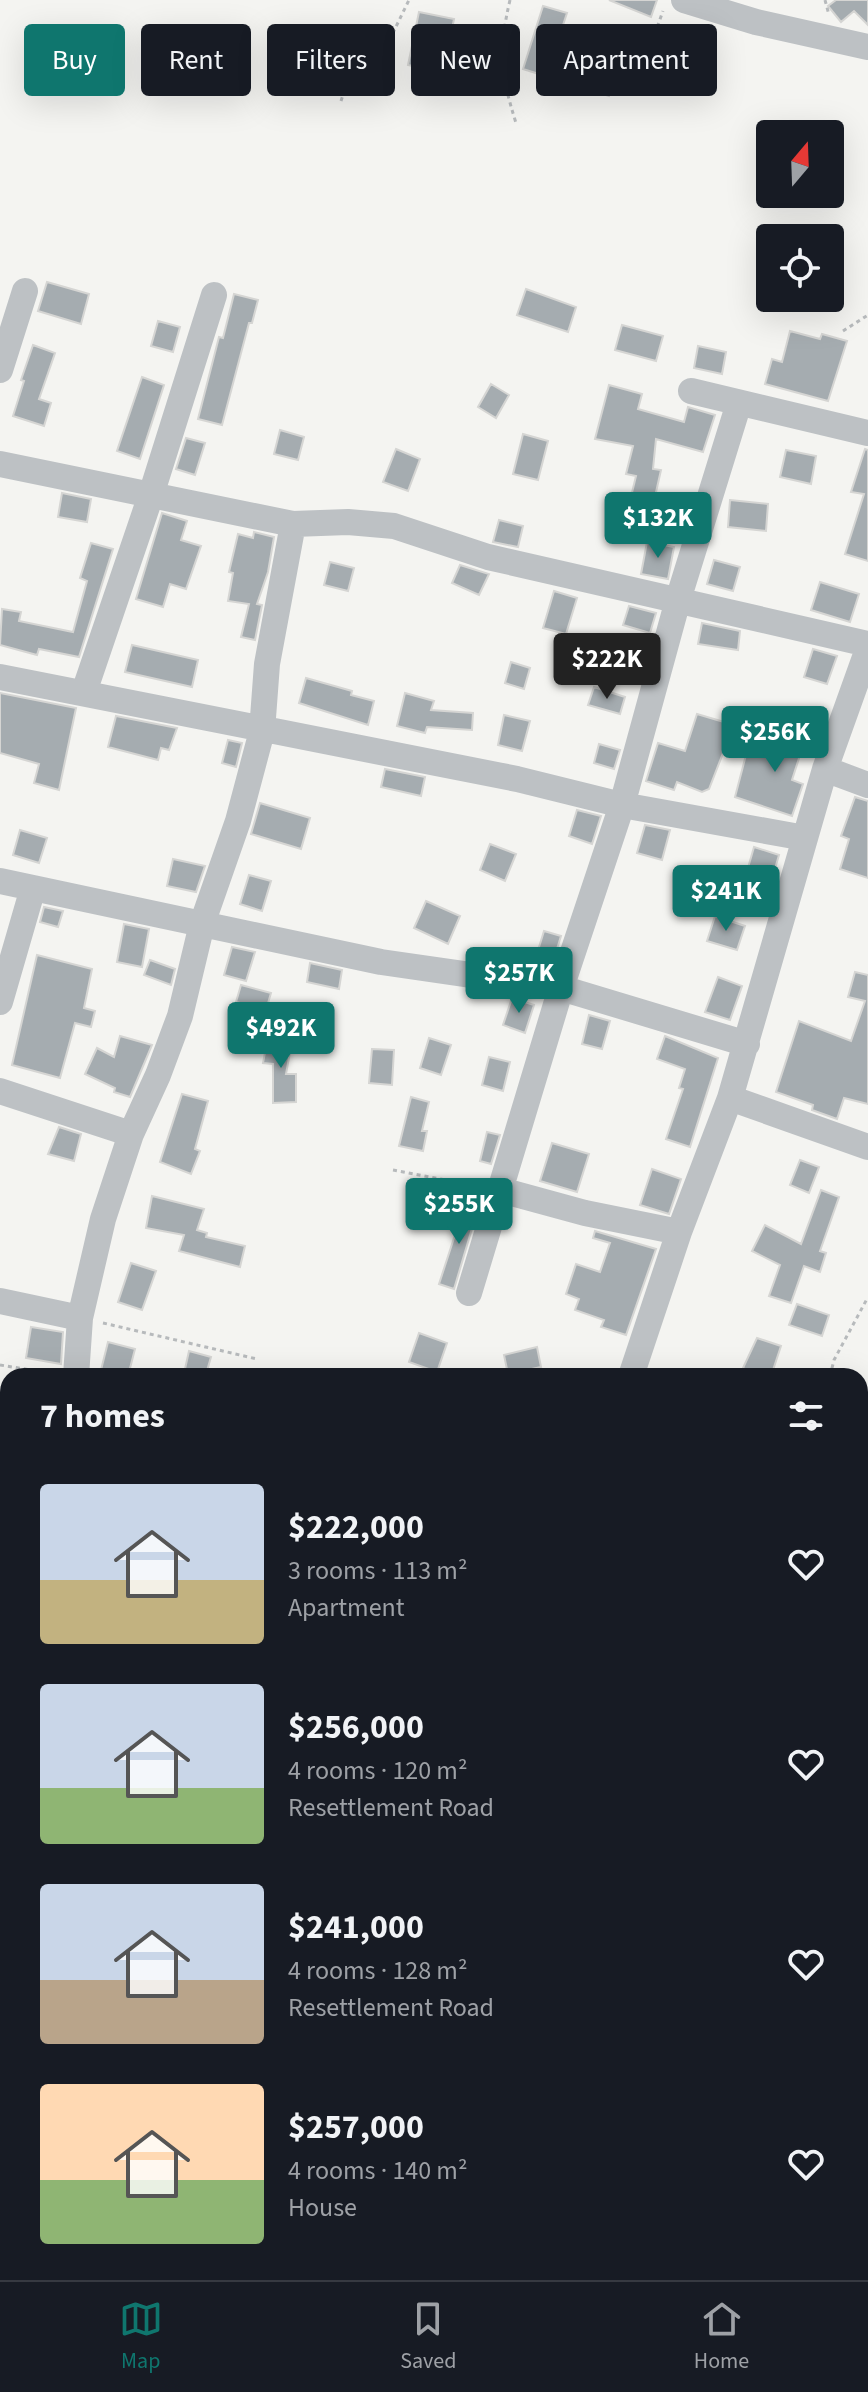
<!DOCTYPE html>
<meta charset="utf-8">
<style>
:root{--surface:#171b24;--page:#20242c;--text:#f1f3f6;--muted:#9ea1a6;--line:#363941;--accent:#0f766e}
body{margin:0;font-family:"Source Sans 3",sans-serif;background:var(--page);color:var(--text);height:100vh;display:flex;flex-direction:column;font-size:30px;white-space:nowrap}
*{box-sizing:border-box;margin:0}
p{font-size:26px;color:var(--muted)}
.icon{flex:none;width:44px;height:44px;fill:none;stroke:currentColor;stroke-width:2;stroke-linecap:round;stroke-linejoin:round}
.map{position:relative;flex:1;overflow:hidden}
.sheet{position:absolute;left:0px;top:1368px;width:868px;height:912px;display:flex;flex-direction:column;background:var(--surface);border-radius:24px 24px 0 0;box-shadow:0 8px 32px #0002}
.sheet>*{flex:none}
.hud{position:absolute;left:24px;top:24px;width:820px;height:72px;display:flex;gap:16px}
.needle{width:52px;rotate:19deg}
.controls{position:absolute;left:756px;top:120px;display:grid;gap:16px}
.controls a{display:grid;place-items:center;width:88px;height:88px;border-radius:8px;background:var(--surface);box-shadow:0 8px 32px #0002;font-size:40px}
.price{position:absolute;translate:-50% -68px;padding:0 18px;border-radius:8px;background:var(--accent);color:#fff;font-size:26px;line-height:52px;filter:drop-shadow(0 2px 4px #0008)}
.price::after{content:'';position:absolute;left:50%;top:48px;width:24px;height:18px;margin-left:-12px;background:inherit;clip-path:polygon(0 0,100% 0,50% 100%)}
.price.selected{background:#222;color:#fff}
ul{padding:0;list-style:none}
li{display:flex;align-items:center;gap:24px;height:200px;padding:0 40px}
li span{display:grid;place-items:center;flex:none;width:224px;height:160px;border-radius:8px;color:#555}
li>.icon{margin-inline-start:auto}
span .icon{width:96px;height:96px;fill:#fffc;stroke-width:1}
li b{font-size:34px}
h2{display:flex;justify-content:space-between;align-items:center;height:96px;padding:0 40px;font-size:34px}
.chip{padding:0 28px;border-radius:8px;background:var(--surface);box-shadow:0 8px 32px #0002;font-size:28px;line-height:72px}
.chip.selected{background:var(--accent);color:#fff}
.menu{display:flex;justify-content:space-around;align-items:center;height:112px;border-top:2px solid var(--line);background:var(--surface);font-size:22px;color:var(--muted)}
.menu a{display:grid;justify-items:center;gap:4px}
.menu .selected{color:var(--accent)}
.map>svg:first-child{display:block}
.building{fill:#a5acb0;stroke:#d5d5d3;stroke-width:2}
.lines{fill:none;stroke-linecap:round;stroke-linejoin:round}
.path{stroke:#b7babc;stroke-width:3;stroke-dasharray:4 4;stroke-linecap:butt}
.minor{stroke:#bdc1c4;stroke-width:26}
</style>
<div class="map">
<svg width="868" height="2280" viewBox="0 0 868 2280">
<rect width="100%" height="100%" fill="#f4f4f1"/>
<path class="building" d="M609,0h48l-6,17z
M836,0h32v25l-14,-14 -13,11 -13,-16z
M543,6l24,7 -14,42 41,13 9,-29 21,7 -15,50 -86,-27z
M419,12l35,7 -11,54 -35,-8z
M47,282l42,12 -8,30 -43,-13z
M526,289l50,18 -8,25 -51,-17z
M234,294l24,6 -6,23h-3l-27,102 -24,-6 21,-82 4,1z
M158,321l22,6 -7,25 -22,-6z
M622,325l41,11 -7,25 -41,-11z
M790,331l30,8 2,-5 25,7 -19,60 -63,-17 7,-25 10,3z
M33,345l22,8 -16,46 12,4 -7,23 -31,-10 11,-35 -3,-1z
M698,346l28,6 -4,22 -28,-6z
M142,377l22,8 -24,74 -23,-8z
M491,384l18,11 -13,23 -18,-11z
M609,385l33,9 -4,15 46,13 4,-15 27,8 -12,37 -47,-13 -3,30 8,1 -9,40 -23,-5 7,-29 -10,-2 7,-28 -38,-7z
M280,430l24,7 -6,23 -24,-6z
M523,434l25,7 -10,39 -25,-6z
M186,438l19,5 -10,32 -19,-6z
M396,449l24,10 -12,32 -25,-9z
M865,449l3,1v111l-23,-7 19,-60 -13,-2z
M786,450l30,6 -5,28 -31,-7z
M62,493l29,6 -4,23 -29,-5z
M730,500l38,4 -2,27 -38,-4z
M162,513l25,8 -6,19 20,6 -15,43 -16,-5 -7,23 -27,-8z
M499,520l24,6 -5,21 -25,-5z
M254,532l20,5 -6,35 -11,32 5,1 -7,35 -14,-3 8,-33 -21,-3 5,-28 -4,-1 9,-38 15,4z
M647,542l27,5 -6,32 -27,-5z
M91,543l22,6 -34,108 -40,-8 -2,6 -37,-10 2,-36 19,3 -2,9 54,11 14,-51 -7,-3z
M714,560l26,7 -7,24 -26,-7z
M330,562l24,6 -6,23 -24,-6z
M460,565l29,9 -10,21 -27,-12z
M820,582l39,12 -9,28 -39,-12z
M554,591l23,7 -11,36 -23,-6z
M629,606l27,7 -6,20 -27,-8z
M702,623l38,8 -2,19 -40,-6z
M132,645l66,15 -6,27 -67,-15z
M813,649l24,7 -10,28 -23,-7z
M511,662l19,6 -6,21 -19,-6z
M306,678l46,13 -1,4 23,6 -6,24 -69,-22z
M594,687l31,10 -5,17 -32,-9z
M0,693l76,15 -17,82 -25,-7 5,-19 -39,-11z
M405,693l29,8 -3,9 42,3 -1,17 -45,-3 -2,6 -28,-7z
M697,714l37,11 -25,64 -7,3 -25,-10 -3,8 -28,-9 12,-38 27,8z
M504,715l26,6 -8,30 -24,-6z
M116,716l61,12 -8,22 -8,-2 -3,12 -50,-13z
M791,718l19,6 -18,56 11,4 -11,32 -57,-19 12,-46 31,8z
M228,740l14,3 -6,24 -14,-4z
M599,744l21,6 -6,19 -20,-6z
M385,769l40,8 -4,19 -40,-9z
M855,797l13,4v77l-28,-9 9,-30 -8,-3z
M260,803l50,15 -9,31 -50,-15z
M577,810l24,6 -9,28 -23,-8z
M645,825l25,5 -8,30 -25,-7z
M20,830l27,8 -8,25 -26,-8z
M490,844l26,10 -11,27 -25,-11z
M754,847l25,8 -9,31 -9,-2 -5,12 -15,-4z
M173,859l32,7 -9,26 -29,-6z
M249,875l22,6 -9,30 -22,-7z
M426,901l34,15 -12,28 -34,-16z
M44,907l19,4 -5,16 -18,-5z
M715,916l30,10 -8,24 -30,-9z
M124,924l25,5 -7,38 -25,-5z
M544,931l17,5 -9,29 -17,-5z
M232,947l23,5 -9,29 -22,-6z
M37,955l55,14 -8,39 11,3 -4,16 -16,-4 -15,55 -48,-13z
M150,960l25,9 -4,16 -27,-10z
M310,963l32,7 -3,19 -32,-7z
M855,972l13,3v129l-24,-6 -7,21 -25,-9 1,-5 -37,-13 23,-71 52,20 14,-40 -17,-4z
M718,977l24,9 -12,34 -25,-8z
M241,985l30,8 -5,17 -30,-8z
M512,998l22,7 -9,28 -22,-8z
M589,1015l21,6 -8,28 -20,-5z
M120,1036l32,9 -22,52 -16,-5 1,-4 -30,-14 12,-26 17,9z
M665,1036l53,22 -28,89 -24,-8 17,-50 -4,-1 6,-19 -28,-10z
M268,1037l24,4 -6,33h10v28l-23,1v-39l-10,-1z
M429,1038l22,7 -10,30 -21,-7z
M372,1049l22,1 -2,35 -23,-2z
M489,1057l21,5 -7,29 -21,-6z
M182,1094l26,7 -13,48 5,2 -9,23 -31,-12z
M411,1097l18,5 -7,29h5l-4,20 -24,-5z
M59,1127l22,7 -7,27 -26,-7z
M487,1132l13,3 -9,29 -11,-3z
M552,1143l37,11 -12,38 -37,-11z
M800,1160l19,7 -10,26 -19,-8z
M652,1169l29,10 -12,35 -29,-9z
M821,1190l18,7 -19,54 6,2 -6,19 -16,-6 -13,37 -22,-7 11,-31 -28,-14 13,-26 36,19z
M152,1196l52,13 -7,21 10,3 -1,4 39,9 -5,21 -61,-16 5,-16 -38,-7z
M466,1201l13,4 -25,84 -15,-5z
M595,1231l61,18 -30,86 -25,-8 3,-7 -29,-10 4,-11 -13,-5 10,-30 24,8 10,-29 -17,-5z
M131,1263l25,8 -14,39 -24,-8z
M797,1304l32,11 -7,21 -33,-11z
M31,1327l32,5 -2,32 -35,-6z
M419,1333l28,10 -10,29 -28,-10z
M757,1338l24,8 -10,30h-27l3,-6 -4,-2z
M108,1342l27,7 -7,27h-25l1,-5 -3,-1z
M537,1347l4,20 -33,7 -4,-19z
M189,1351l22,6 -5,17 -21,-5z"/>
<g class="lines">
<path class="path" d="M510,0c-12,52 -10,72 6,123
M825,0l4,15
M641,72l22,-61
M341,101l8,-25 40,-35 20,-41
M843,331l25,-16
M393,1170l85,16
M103,1323l154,36
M0,1365l56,9
M830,1376l4,-16 34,-63
M355,2280l3,-8"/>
<path class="minor" d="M684,0l72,22 112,25
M0,370l25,-79
M691,391l177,42
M0,464l293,60 55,-2 46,4 94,31 380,87
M0,677l517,102 105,26 183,33
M84,692l67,-197 63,-200
M825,769l43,16
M0,881l381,81 180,26 186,56
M0,1002l33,-114
M0,1091l131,43
M730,1098l138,49
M501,1190l84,23 94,19
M469,1293l92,-305 61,-183 56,-205 61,-197
M0,1301l80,17
M76,1376l4,-58 23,-99 28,-85 27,-59 22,-59 22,-92 36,-103 24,-90 5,-67 26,-140
M631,1376l48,-144 51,-134 95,-329 43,-120
M860,1523l8,2
M0,1648l8,-33
M0,1726l8,2
M0,1949l8,3
M0,2165l8,3
M0,2248l8,-27
M182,2280l3,-8"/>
</g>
</svg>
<div class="controls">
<a><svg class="needle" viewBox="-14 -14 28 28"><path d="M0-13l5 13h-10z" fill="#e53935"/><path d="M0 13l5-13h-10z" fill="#9ea1a6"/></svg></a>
<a><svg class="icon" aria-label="locate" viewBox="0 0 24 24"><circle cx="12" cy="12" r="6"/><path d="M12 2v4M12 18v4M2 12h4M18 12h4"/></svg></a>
</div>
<b class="price" style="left:658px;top:560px">$132K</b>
<b class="price selected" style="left:607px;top:701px">$222K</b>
<b class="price" style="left:775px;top:774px">$256K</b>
<b class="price" style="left:726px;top:933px">$241K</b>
<b class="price" style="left:519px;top:1015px">$257K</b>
<b class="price" style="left:281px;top:1070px">$492K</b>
<b class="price" style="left:459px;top:1246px">$255K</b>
<div class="hud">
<a class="chip selected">Buy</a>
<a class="chip">Rent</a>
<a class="chip">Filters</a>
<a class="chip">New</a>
<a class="chip">Apartment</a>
</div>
<section class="sheet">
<h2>7 homes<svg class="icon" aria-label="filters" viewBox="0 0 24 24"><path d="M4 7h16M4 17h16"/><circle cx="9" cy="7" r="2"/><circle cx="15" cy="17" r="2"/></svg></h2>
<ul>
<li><span style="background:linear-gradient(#c9d6e8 60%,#c2b280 0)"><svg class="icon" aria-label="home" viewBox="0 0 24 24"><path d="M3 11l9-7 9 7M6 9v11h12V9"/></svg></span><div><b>$222,000</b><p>3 rooms · 113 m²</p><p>Apartment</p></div><svg class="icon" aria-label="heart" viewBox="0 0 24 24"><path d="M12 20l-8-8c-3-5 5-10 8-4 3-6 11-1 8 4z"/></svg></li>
<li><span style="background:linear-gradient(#c9d6e8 65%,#8fb573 0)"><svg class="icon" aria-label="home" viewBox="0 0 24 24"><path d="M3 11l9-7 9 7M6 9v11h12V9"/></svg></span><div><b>$256,000</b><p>4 rooms · 120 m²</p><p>Resettlement Road</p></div><svg class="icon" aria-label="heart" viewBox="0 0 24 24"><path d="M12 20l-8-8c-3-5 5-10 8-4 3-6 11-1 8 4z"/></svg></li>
<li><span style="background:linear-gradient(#c9d6e8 60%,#b9a48a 0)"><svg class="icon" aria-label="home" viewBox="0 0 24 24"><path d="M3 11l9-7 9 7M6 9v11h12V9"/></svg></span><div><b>$241,000</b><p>4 rooms · 128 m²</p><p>Resettlement Road</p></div><svg class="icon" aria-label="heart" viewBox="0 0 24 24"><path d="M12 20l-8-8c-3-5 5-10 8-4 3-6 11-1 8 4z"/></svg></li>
<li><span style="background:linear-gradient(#ffd9b3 60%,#8fb573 0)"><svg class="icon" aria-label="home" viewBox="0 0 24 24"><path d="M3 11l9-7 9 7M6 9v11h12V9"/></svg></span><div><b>$257,000</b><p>4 rooms · 140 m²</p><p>House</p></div><svg class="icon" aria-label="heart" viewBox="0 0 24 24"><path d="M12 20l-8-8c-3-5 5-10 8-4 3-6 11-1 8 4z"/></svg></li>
</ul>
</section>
</div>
<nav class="menu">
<a class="selected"><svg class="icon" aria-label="map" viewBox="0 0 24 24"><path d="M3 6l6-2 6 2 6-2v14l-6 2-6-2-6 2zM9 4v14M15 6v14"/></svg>Map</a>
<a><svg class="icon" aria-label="saved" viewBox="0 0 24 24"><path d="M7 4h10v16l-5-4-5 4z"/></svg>Saved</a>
<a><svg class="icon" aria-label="home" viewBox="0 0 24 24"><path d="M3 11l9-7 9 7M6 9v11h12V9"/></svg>Home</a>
</nav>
